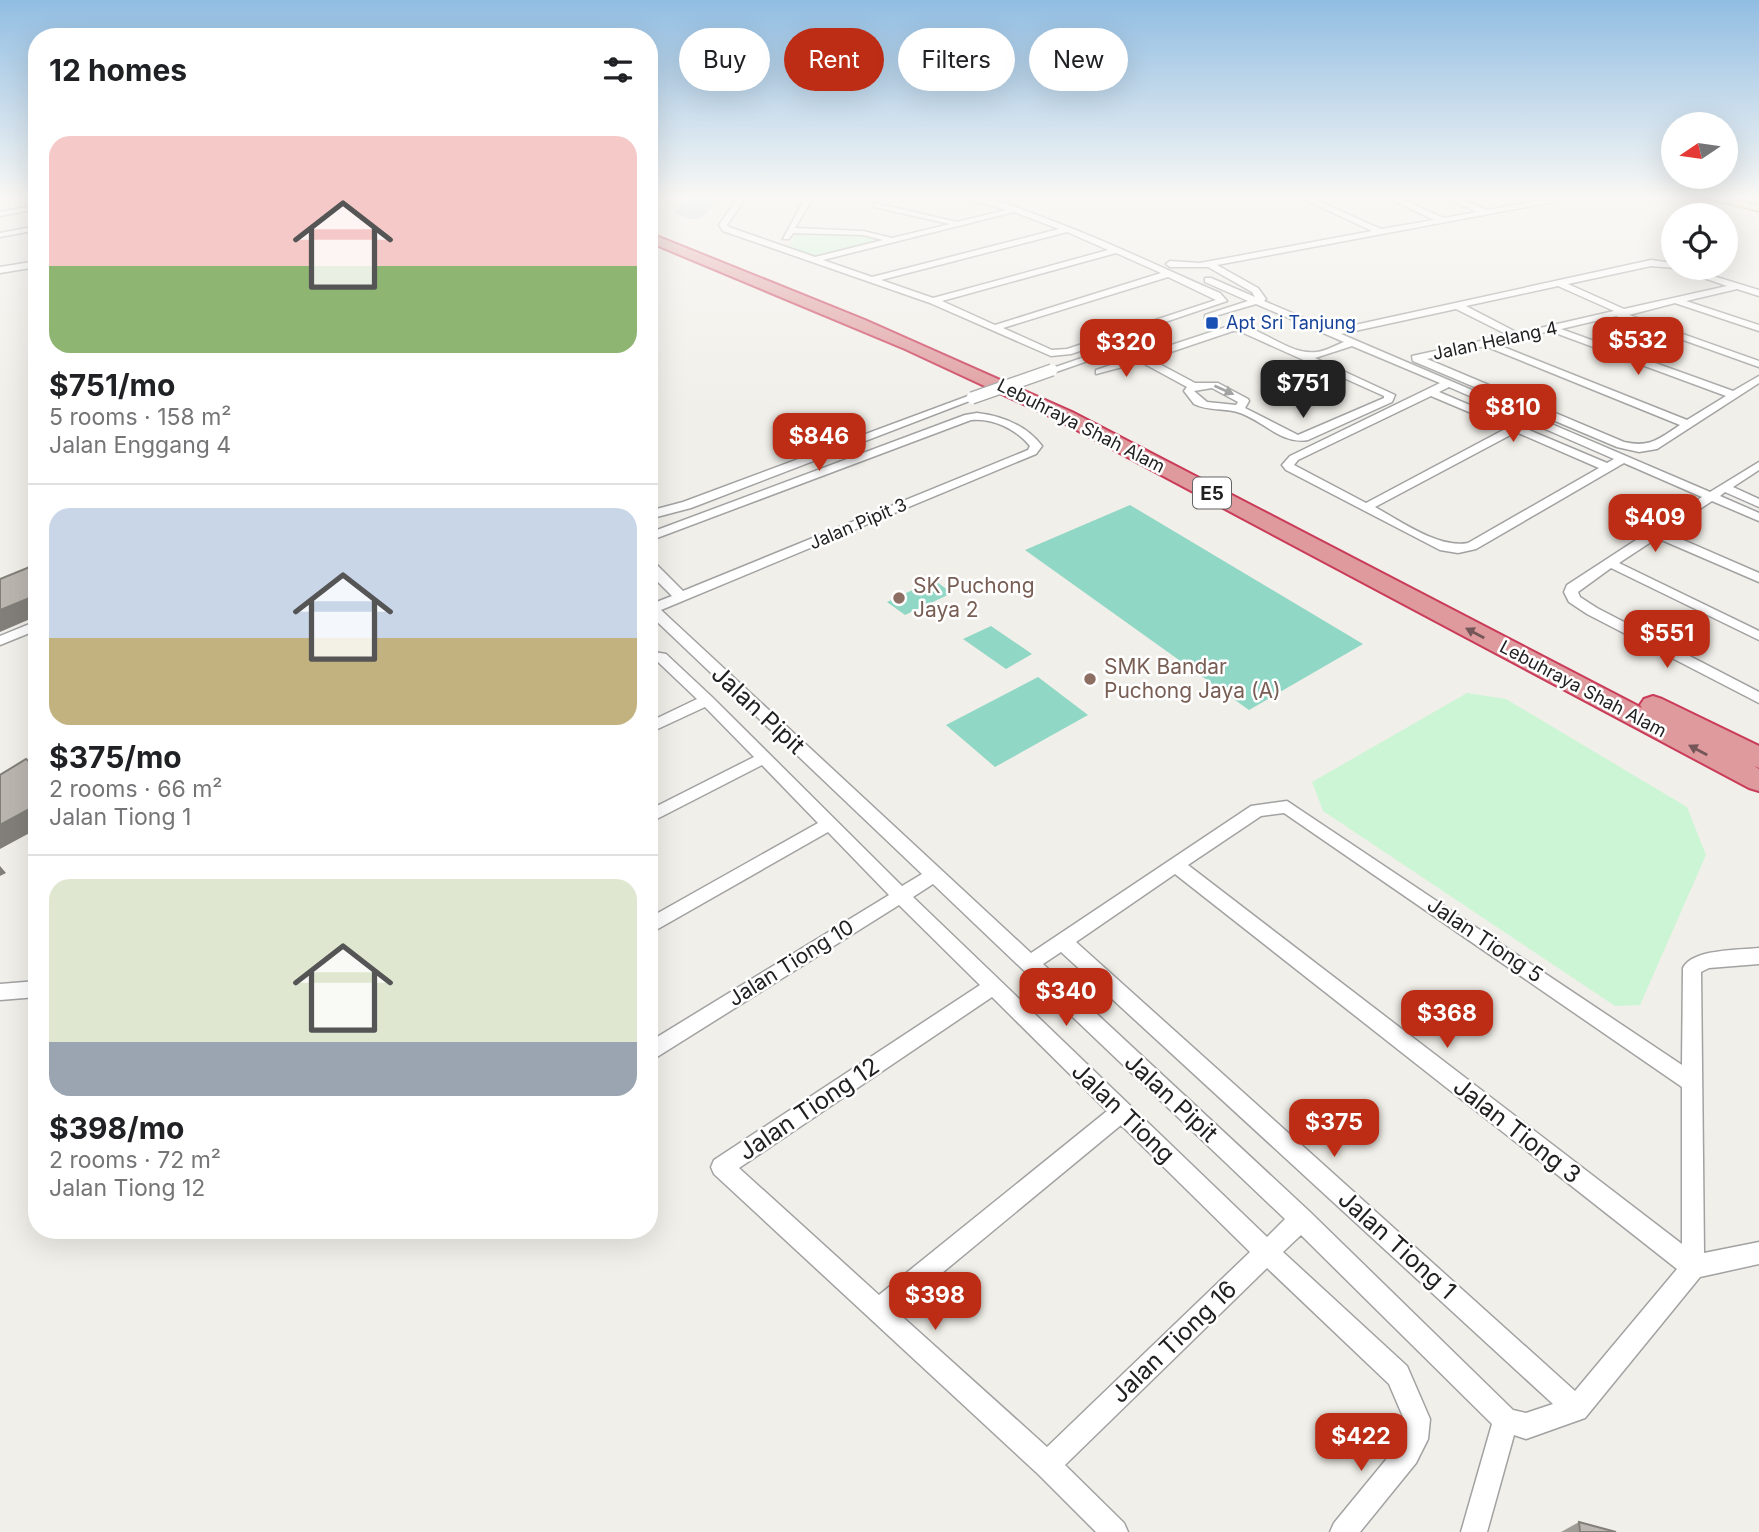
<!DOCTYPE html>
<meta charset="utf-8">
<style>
:root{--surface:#fff;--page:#f2f2f2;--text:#202124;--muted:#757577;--line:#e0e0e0;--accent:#bd2c15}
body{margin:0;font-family:Inter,sans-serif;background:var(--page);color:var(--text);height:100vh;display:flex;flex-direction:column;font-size:26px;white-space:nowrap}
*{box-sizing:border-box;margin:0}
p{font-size:23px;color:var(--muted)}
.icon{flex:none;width:38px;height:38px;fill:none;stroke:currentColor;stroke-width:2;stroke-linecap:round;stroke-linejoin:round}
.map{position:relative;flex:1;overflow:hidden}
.panel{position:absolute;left:28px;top:28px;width:630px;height:1211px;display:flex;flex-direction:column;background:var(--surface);border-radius:28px;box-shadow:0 7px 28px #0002}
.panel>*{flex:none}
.hud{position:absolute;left:679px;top:28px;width:665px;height:63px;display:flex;gap:14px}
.needle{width:46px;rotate:257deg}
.buttons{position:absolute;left:1661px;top:112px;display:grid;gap:14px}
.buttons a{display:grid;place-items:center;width:77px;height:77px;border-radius:50%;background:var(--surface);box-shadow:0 7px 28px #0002;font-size:35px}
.price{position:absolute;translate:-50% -60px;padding:0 16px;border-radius:14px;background:var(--accent);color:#fff;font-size:23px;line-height:46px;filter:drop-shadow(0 2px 4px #0008)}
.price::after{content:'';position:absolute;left:50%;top:42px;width:21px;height:16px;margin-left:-10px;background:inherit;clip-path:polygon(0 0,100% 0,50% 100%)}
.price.current{background:#222;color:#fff}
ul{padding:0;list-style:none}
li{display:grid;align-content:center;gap:14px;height:371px;padding:0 21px}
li+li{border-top:2px solid var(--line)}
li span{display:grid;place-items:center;height:217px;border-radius:21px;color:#555}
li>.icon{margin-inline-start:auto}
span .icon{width:126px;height:126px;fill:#fffc;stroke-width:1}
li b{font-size:30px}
h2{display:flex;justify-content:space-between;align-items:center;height:84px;padding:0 21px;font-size:30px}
.tag{padding:0 24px;border-radius:32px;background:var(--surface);box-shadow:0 7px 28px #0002;font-size:24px;line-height:63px}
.tag.current{background:var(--accent);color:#fff}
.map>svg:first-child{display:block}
.park{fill:#ccf5d5}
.pitch{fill:#90d7c5}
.water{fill:#afcad9}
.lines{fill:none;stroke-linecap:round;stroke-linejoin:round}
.minor-casing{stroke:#a2a2a2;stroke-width:3}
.primary-casing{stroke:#8f7610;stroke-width:3}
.motorway-casing{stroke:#ca3b59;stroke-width:4}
.minor{fill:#fff;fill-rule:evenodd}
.primary{fill:#f3deac;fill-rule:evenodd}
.motorway{fill:#df9a9d;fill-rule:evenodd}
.minor-bridge-casing{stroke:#a2a2a2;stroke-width:14;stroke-linecap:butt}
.minor-bridge{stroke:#fff;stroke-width:11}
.wall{fill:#a09c96}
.shaded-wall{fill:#827f7a}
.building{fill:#bab5af;stroke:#827f7a;stroke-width:2}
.oneway{fill:#9b9b9b}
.oneway2{fill:#765759}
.transit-dot{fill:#1a4fb4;stroke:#fff;stroke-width:2.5}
.education-dot{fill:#8d6e63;stroke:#fff;stroke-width:2.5}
.labels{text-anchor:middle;stroke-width:5;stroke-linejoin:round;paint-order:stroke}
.far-transit-label{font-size:18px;fill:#164399;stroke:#fff;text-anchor:start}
.far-street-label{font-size:18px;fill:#212121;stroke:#fff}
.shield{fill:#fff;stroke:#646464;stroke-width:2}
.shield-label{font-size:19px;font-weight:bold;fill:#212121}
.education-label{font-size:21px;fill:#785e54;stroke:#fff;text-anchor:start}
.street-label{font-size:21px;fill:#212121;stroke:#fff}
.near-street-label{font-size:24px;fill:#212121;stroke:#fff}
</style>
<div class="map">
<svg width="1759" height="1532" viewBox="0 0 1759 1532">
<rect width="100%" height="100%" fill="#f1efe9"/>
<path class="park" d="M796,232l70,3 18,5 -70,18 -25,-10z
M1467,693l39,6 181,108 19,48 -66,150 -25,1 -292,-195 -11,-29z"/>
<path class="pitch" d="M1130,505l233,139 -114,66 -224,-160z
M934,580l18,13 -47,22 -18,-13z
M991,626l41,28 -26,15 -43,-30z
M1038,677l50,38 -93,52 -49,-42z"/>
<path class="water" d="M687,196h32c-16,22 -18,30 -45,16z"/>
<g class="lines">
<defs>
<path id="minor" d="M739,196h8l-20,29 2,2 86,30 68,-17 -20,-5 -70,-2 -4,6h-6l23,-43h8l-19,32 68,3 29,7 58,-14 -76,-17v-4l83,19 49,-12 -45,-14c29,0 58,12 84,22 60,22 117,50 175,75l7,8 -156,53 -20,2 -121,-53 -207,-72 -4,-6zM1014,212l45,17 -187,48 -49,-17zM1067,232l41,18 -175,48 -52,-18zM1116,253l45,20 -166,52 -53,-24zM1168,277l48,23 -149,49 -15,1 -49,-22z
M1297,196h10l74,33 53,-9 -51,-24h11l50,22 33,-6 -36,-16h11l35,14 76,-14 -10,6 -336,63 41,23 8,11 -2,2 68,29 319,-70 22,3v5h14l72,22v6l-22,-7 -51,12 73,24v6l-84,-28 -46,12 130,46v6l-143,-51 -55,13 172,62 26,-15v7l-102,66 -18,3 -22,-5 -204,-86 -1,-5 96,-21 -52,-26 -115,25 369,158 49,-30v8l-26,17 26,12v8l-34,-15 -5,4 39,17v8l-47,-20 -47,31 94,41v9l-102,-44 -38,25 140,68v9l-148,-72 -33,24 2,5 17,11 162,84v11l-172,-89 -18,-12 -5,-10 3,-7 135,-88 -78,-34 -148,86 -18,4 -18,-3 -154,-80 -4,-5 8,-9 150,-73 -88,-37 -37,12 80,37 -3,7 -84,38c-27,5 -46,-21 -71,-28 -14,-4 -29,-1 -43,-8l-10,-13 3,-4 -46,-25 -45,12v-4l136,-45c30,0 55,31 85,27 9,-1 19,-7 27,-10l-88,-38 -51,15v-4l43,-14 -43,-19v-4h6l44,19 -3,-5 -44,-25h-38l-4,-3 4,-3 30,2 172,-32zM1651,266l24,2 52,18 -103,23 -56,-25zM1558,286l56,25 -96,22 -52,-27zM1233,331h6l145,65v2l-86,37 -53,-27 4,-7 -1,-2 -30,-16h-23l-45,-24zM1550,331l176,65 -39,24 -191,-76zM1485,346l195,79c-21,14 -30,23 -56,17l-197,-83zM1449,387l165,72 -7,4 -168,-71zM1212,388l26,14 -2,3 -29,-3 -13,-11zM1431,396l76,32 -141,75 -72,-38 4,-5zM1516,432l83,36 -131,75c-28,6 -68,-22 -93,-36z
M37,205v4l-37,7v-4z
M37,226v4l-37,7v-4z
M37,261v6l-37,6v-6z
M1151,334l8,2 -103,36 -9,-2z
M968,396l9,2 -286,110 -42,11v-8l34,-9z
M977,413c25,3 49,12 65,33l-6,8 -375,156 370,343 220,-147 36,-5 395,264 1,-97c9,-19 56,-18 76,-20v16l-50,4 -8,4 3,281 55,-11v22l-59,13 -115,141 -59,21 -12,-4 -27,97h-26l31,-108 -191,-189 -18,17 124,114 23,53 -2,20 -12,24 -56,69h-30l4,-9 64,-78 5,-9 1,-17 -15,-35 -122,-116 -202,197 59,58 4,9h-32l-58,-58 -324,-300 -3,-7 3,-7 266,-175 -81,-80 -250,157v-20l240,-147 -61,-63 -179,102v-16l169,-95 -56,-58 -113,58v-13l105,-53 -49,-50 -56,26v-11l48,-23 -40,-38 -8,-2v-8l17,3 46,43 190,189 20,-12 -273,-260v-12l5,1 18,-7 -23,-23v-12l5,1 29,29 345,-141 2,-4c-14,-17 -37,-28 -59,-26l-322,121v-8l316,-118zM1284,813l398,274v157l-494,-379 73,-49zM1175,874l502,395 -102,122 -499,-449zM933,884l352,335 -18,18 -354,-340zM1061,952l492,452 -27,9 -13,-3 -204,-199 -266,-247zM992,997l115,114 -228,184 -140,-127zM1121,1125l129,127 -203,195 -151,-136z
M37,621v9l-37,15v-9z
M37,981v16l-37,3v-16z"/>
<path id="primary" d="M1696,196h21l42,9v6z"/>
<path id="motorway" d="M649,233l216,87 207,92 570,296 -2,-3 4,-6 9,-3 9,3 97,47v22l-5,-2 5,3v22l-10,-3 -691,-368 -153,-71 -256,-107z"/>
</defs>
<use href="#minor" class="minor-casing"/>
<use href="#primary" class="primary-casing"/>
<use href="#motorway" class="motorway-casing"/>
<use href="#minor" class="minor"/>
<use href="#primary" class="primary"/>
<use href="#motorway" class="motorway"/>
<defs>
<path id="minor-bridge" d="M972,398l80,-28"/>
</defs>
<use href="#minor-bridge" class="minor-bridge-casing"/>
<use href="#minor-bridge" class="minor-bridge"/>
</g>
<path class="wall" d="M1579,1522l37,10h-55z"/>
<path class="shaded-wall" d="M37,595v21l-37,16v-22z
M37,805v24l-37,20v-24z
M0,866l6,7 -6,3z"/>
<path class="building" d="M37,564v31l-37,15v-31z
M37,757v48l-37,20v-50l26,-16 4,3z
M1579,1522l37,10h-36z"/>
<defs><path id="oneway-solid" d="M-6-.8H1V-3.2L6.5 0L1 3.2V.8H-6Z" transform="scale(1.75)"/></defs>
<use class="oneway" href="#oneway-solid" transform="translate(1224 390) rotate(24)"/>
<g class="oneway2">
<use href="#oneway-solid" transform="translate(1475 633) rotate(-152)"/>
<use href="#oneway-solid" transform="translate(1698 750) rotate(-152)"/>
</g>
<linearGradient id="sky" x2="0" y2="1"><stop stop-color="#91bde2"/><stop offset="0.48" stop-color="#f9f8f5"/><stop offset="1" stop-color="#f9f8f5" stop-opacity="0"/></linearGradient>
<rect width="1759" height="411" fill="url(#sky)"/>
<rect class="transit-dot" x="1205" y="316" width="14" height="14" rx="3.5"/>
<g class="education-dot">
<circle cx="899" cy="598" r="7"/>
<circle cx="1090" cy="679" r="7"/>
</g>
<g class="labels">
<g class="far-transit-label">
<text x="1226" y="329">Apt Sri Tanjung</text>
</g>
<g class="far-street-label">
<text transform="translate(1495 341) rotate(-12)" y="6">Jalan Helang 4</text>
<text transform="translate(1081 426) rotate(27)" y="6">Lebuhraya Shah Alam</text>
<text transform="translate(858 524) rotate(-23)" y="6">Jalan Pipit 3</text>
<text transform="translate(1583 689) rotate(28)" y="6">Lebuhraya Shah Alam</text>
</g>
<rect class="shield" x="1193" y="477.5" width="38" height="31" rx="5"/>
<g class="shield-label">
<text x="1212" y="500">E5</text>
</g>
<g class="education-label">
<text x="913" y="593">SK Puchong<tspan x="913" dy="24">Jaya 2</tspan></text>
<text x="1104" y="674">SMK Bandar<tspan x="1104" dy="24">Puchong Jaya (A)</tspan></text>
</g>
<g class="street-label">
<text transform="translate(1485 940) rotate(34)" y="7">Jalan Tiong 5</text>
<text transform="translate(791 963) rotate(-32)" y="7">Jalan Tiong 10</text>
</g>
<g class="near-street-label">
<text transform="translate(758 710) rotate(43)" y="8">Jalan Pipit</text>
<text transform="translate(1171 1098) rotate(43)" y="8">Jalan Pipit</text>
<text transform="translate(809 1109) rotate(-34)" y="8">Jalan Tiong 12</text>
<text transform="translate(1123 1113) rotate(44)" y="8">Jalan Tiong</text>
<text transform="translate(1517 1131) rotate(38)" y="8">Jalan Tiong 3</text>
<text transform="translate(1397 1245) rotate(42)" y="8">Jalan Tiong 1</text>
<text transform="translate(1174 1342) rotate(-44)" y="8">Jalan Tiong 16</text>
</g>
</g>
</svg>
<div class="buttons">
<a><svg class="needle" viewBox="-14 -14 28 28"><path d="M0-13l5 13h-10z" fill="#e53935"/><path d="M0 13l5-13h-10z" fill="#757577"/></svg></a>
<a><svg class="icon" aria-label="locate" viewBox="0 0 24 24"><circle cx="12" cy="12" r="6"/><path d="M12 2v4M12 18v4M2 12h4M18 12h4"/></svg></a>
</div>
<b class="price" style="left:1638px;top:377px">$532</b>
<b class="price" style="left:1126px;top:379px">$320</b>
<b class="price current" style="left:1303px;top:420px">$751</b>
<b class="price" style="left:1513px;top:444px">$810</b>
<b class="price" style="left:819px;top:473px">$846</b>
<b class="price" style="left:1655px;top:554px">$409</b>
<b class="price" style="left:1667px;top:670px">$551</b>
<b class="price" style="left:1066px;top:1028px">$340</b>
<b class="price" style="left:1447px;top:1050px">$368</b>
<b class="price" style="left:1334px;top:1159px">$375</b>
<b class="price" style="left:935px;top:1332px">$398</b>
<b class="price" style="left:1361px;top:1473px">$422</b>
<div class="hud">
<a class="tag">Buy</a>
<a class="tag current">Rent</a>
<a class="tag">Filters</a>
<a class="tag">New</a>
</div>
<section class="panel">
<h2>12 homes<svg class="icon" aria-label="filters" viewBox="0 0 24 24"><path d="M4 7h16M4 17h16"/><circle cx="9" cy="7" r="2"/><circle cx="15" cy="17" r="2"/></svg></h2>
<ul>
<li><span style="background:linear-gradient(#f6c9c9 60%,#8fb573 0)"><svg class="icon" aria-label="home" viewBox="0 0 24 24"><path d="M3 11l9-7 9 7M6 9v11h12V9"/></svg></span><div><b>$751/mo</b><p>5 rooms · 158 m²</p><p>Jalan Enggang 4</p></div></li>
<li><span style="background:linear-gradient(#c9d6e8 60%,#c2b280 0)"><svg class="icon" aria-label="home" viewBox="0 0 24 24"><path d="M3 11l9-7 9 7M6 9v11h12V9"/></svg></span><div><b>$375/mo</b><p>2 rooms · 66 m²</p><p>Jalan Tiong 1</p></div></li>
<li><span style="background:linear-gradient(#dfe7d0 75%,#9aa5b1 0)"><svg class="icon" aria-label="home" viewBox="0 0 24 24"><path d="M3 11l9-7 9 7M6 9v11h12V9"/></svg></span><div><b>$398/mo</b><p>2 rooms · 72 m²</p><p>Jalan Tiong 12</p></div></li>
</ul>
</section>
</div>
